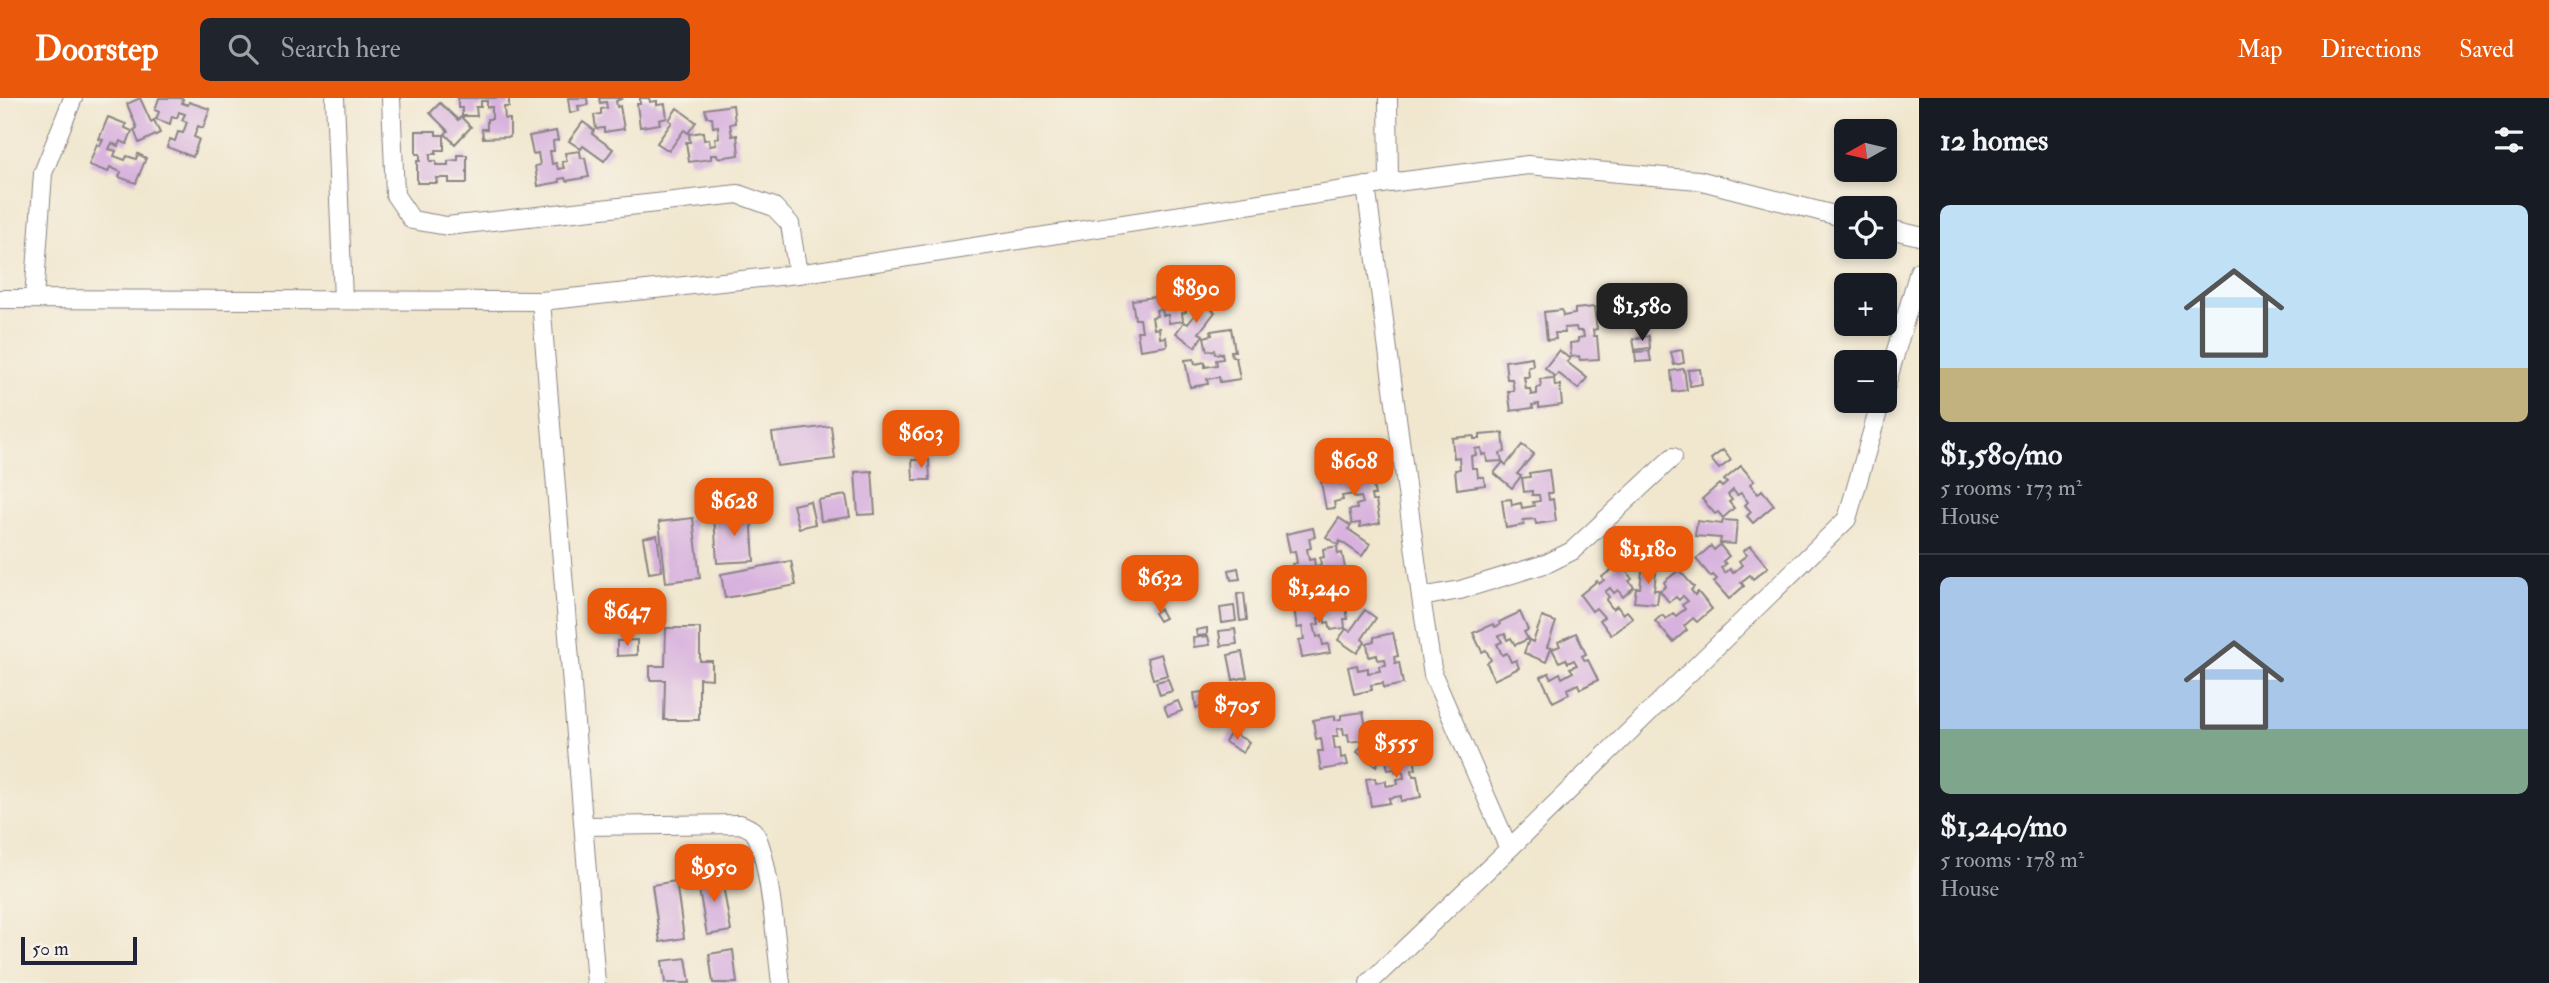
<!DOCTYPE html>
<meta charset="utf-8">
<style>
:root{--surface:#171b24;--page:#20242c;--text:#f1f3f6;--muted:#9ea1a6;--line:#363941;--accent:#ea580c}
body{margin:0;font-family:"IM FELL Double Pica",serif;background:var(--page);color:var(--text);height:100vh;display:flex;flex-direction:column;font-size:26px;white-space:nowrap}
*{box-sizing:border-box;margin:0}
p{font-size:23px;color:var(--muted)}
.icon{flex:none;width:38px;height:38px;fill:none;stroke:currentColor;stroke-width:2;stroke-linecap:round;stroke-linejoin:round}
.map{position:relative;flex:1;overflow:hidden}
.details{display:flex;flex-direction:column;background:var(--surface);width:630px}
.details>*{flex:none}
.needle{width:46px;rotate:262deg}
.controls{position:absolute;left:1834px;top:21px;display:grid;gap:14px}
.controls a{display:grid;place-items:center;width:63px;height:63px;border-radius:10px;background:var(--surface);box-shadow:0 4px 10px #0003;font-size:35px}
.scale{position:absolute;left:21px;bottom:18px;width:116px;box-sizing:border-box;padding-left:7px;border:4px solid #22223b;border-top:0;font-size:19px;line-height:24px;white-space:nowrap;color:#22223b;-webkit-text-stroke:5px #f7f3e8;paint-order:stroke}
.price{position:absolute;translate:-50% -60px;padding:0 16px;border-radius:14px;background:var(--accent);color:#fff;font-size:23px;line-height:46px;filter:drop-shadow(0 2px 4px #0008)}
.price::after{content:'';position:absolute;left:50%;top:42px;width:21px;height:16px;margin-left:-10px;background:inherit;clip-path:polygon(0 0,100% 0,50% 100%)}
.price.on{background:#222;color:#fff}
ul{padding:0;list-style:none}
li{display:grid;align-content:center;gap:14px;height:371px;padding:0 21px}
li+li{border-top:2px solid var(--line)}
li span{display:grid;place-items:center;height:217px;border-radius:10px;color:#555}
li>.icon{margin-inline-start:auto}
span .icon{width:126px;height:126px;fill:#fffc;stroke-width:1}
li b{font-size:30px}
h2{display:flex;justify-content:space-between;align-items:center;height:84px;padding:0 21px;font-size:30px}
header{display:flex;align-items:center;gap:42px;box-sizing:border-box;height:98px;padding:0 35px;background:var(--accent);color:#fff}
header strong{font-size:33px}
nav{display:flex;gap:38px;margin-inline-start:auto;font-size:24px}
.search{width:490px;height:63px;background:var(--page);display:flex;align-items:center;gap:18px;box-sizing:border-box;padding:0 24px;border-radius:10px;color:var(--muted);font-size:26px}
main{display:flex;flex:1;min-height:0}
.map>svg:first-child{display:block}
.building{fill:#d8b2de}
.lines{fill:none;stroke-linecap:round;stroke-linejoin:round}
.minor-casing{stroke:#8a8485;stroke-width:20}
.minor{stroke:#fff;stroke-width:18}
</style>
<header>
<strong>Doorstep</strong>
<div class="search"><svg class="icon" aria-label="search" viewBox="0 0 24 24"><circle cx="10" cy="10" r="6"/><path d="M15 15l6 6"/></svg>Search here</div>
<nav><a>Map</a><a>Directions</a><a>Saved</a></nav>
</header>
<main>
<div class="map">
<svg width="1919" height="885" viewBox="0 0 1919 885">
<rect width="100%" height="100%" fill="#f7f3e8"/>
<filter id="ink" filterUnits="userSpaceOnUse"><feTurbulence type="fractalNoise" baseFrequency=".0143" numOctaves="2"/><feDisplacementMap in="SourceGraphic" scale="14" xChannelSelector="R" yChannelSelector="G"/><feConvolveMatrix kernelMatrix="1 2 1 2 8 2 1 2 1" color-interpolation-filters="sRGB"/></filter>
<filter id="wash" filterUnits="userSpaceOnUse"><feTurbulence type="fractalNoise" baseFrequency=".00686" numOctaves="4" result="noise"/><feDisplacementMap in="SourceGraphic" scale="28" xChannelSelector="R" yChannelSelector="G"/><feGaussianBlur stdDeviation="1.57" result="paint"/><feColorMatrix in="noise" values="0 0 0 0 0 0 0 0 0 0 0 0 0 0 0 0 0 1.4 0 .05"/><feComposite in="paint" operator="in"/></filter>
<g filter="url(#wash)">
<rect width="100%" height="100%" fill="#f1e7cf"/>
<g id="blocks">
<path class="building" d="M140,0l11,24 3,-2 6,13 -21,10 -5,-13 3,-2 -10,-24z
M159,0h20l4,1 -1,4 6,2 1,-3 21,7 -7,19 -5,-2 -4,11 5,2 -6,18 -26,-10 3,-8 5,2 3,-9 5,1 4,-11 -5,-2 3,-6 -6,-2 -2,6 -5,-2 -2,8 -14,-5 3,-7 -4,-2z
M458,0h51v9h-5l1,12h5v18l-27,1 -1,-9h5v-10h5v-12h-5v-6h-6v6h-5l1,9h-15v-8h-4z
M568,0h19l1,7 -10,1 1,5 -9,2z
M599,0h24l-7,3 1,6 3,-1 4,23 -20,3v-4l-8,1 -2,-14 7,-1v-5l6,-1 -1,-6 -6,1z
M640,0h9l1,4 7,-1v4l8,-1 2,14 -8,2 1,4 -20,3 -3,-23h3z
M440,5l18,17 3,-3 10,10 -16,17 -10,-10 3,-3 -18,-18z
M733,7l2,18 -5,1 2,12 5,-1 2,20 -21,3 -1,-3h-6v4l-22,3 -3,-20h4l-1,-8 14,-2 1,8 5,-1 1,7 6,-1 -1,-7h4l-1,-12 -5,1 -1,-10h-5l-2,-8z
M677,10l19,14 -8,11 -4,-3 -15,21 -12,-8 15,-21 -3,-2z
M108,19l18,7 -1,4 7,3 -5,13 -7,-3 -2,5 -6,-3 -3,6 7,2 -2,5 11,4 2,-4 9,3 2,-5 8,4 -10,25 -17,-6 2,-5 -11,-5 -2,5 -19,-7 8,-21 3,2 3,-6 -4,-1z
M583,24l11,8 -2,4 21,15 -9,12 -21,-15 -2,3 -12,-8z
M416,33h20v4h8v15h-8v4h-6v7h6v4h12v-4l10,-1v-5h9v28h-18v-5h-13l1,5h-20v-22h3v-7h-4z
M556,33l2,9 -5,1 1,10h-4l2,13 4,-1 2,6 6,-1 -2,-6 5,-1 -2,-8 15,-2 1,7h4l4,19 -23,4 -1,-3 -6,1 1,3 -22,4 -3,-20 5,-1 -2,-12 -5,1 -4,-18z
M1183,194l3,20 -4,1 1,8 -14,2 -1,-8h-5l-1,-6 -6,1 1,6 -5,1 2,12 5,-1 1,10 6,-1 1,9 -27,4 -3,-19h5l-2,-12h-5l-3,-19 22,-3 1,3 6,-1 -1,-4z
M1203,205l12,9 -16,21 4,2 -8,12 -19,-14 8,-11 4,2z
M1594,209l3,22 -4,1 1,6h3l2,23 -19,1 -1,-4 -8,1 -1,-14 8,-1v-4l6,-1 -1,-6h-6l-1,-4 -12,1 1,5h-10l1,6 -9,1 -3,-28 18,-2 1,6 12,-2v-5z
M1231,230l4,23h-4l1,6h4l4,22 -20,3 -1,-5 -12,2 1,5 -18,3 -5,-27 9,-1 1,5 10,-2v5l12,-2 -1,-5 7,-1 -1,-6 -7,1 -1,-4 -7,1 -3,-14 8,-2 -1,-4z
M1649,238l1,12 -15,2 -2,-11z
M1559,252l11,9 -3,3 20,16 -9,11 -20,-16 -3,4 -10,-9z
M1682,252l2,13 -10,2 -3,-13z
M1649,253l2,10 -15,1 -1,-10z
M1532,259l1,9 -5,1 1,10h-5l2,12h4l1,6 6,-1v-6l4,-1 -1,-8 14,-1 1,8 5,-1 2,20 -23,3v-4l-7,1 1,3 -22,3 -3,-20h6l-2,-12h-5l-2,-18z
M1684,271l3,21 -14,2 -2,-21z
M1700,271l2,15 -12,2 -2,-16z
M831,328l4,33 -58,7 -5,-33z
M1503,335l2,19 -5,1 2,8 -15,1 -1,-8 -4,1 -1,-7 -6,1 1,6 -5,1 1,12h5l1,9h6l1,8 -28,4 -2,-19 5,-1 -1,-12 -5,1 -2,-20 22,-2v3h6v-4z
M1522,347l12,9 -17,20 4,2 -9,12 -18,-15 9,-11 3,3z
M1723,352l8,10 -12,9 -8,-10z
M912,362h17l1,20h-17z
M1741,368l13,15 -4,3 8,10 4,-4 12,15 -21,18 -6,-7 4,-4 -6,-7 3,-3 -7,-9 -4,2 -4,-5 -5,5 4,5 -3,2 5,6 -11,10 -5,-6 -3,2 -13,-15 17,-15 3,3 5,-4 -3,-3z
M1549,372l3,23h-4l1,7 4,-1 3,22 -20,3 -1,-5 -12,1 1,5 -18,3 -4,-28 9,-1 1,6 9,-2 1,5 12,-2 -1,-4 7,-1 -1,-6h-7v-4l-8,1 -2,-14 8,-1 -1,-4z
M872,373l3,43 -17,1 -3,-43z
M1370,375l5,22h-4l1,6h4l4,22 -20,4v-4l-8,1 -3,-14 8,-1 -1,-4 7,-2 -2,-6 -6,1 -1,-4 -12,2 1,4 -9,2 1,6 -9,1 -5,-27 18,-3 1,5 12,-3 -1,-5z
M846,397l4,22 -29,4 -3,-21z
M810,403l5,23 -16,4 -6,-23z
M751,415l3,48 -37,2 -3,-47z
M693,420l7,60 -34,4 -7,-60z
M1339,420l12,8 -3,3 22,15 -8,12 -22,-15 -2,4 -12,-8z
M1723,422l14,1 -2,23 -15,-1 1,-5 -26,-2 2,-15 25,3z
M1313,430l2,9 -6,1 2,10 -4,1 2,11 5,-1 1,7 6,-1 -1,-7 4,-1 -1,-8 14,-3 1,8 4,-1 4,20 -22,5 -1,-4 -6,1 1,4 -22,5 -4,-20 5,-1 -2,-12 -5,1 -4,-18z
M657,437l5,36 -13,2 -6,-35z
M1720,447l9,11 -6,5 3,3 -5,4 4,5 5,-4 3,4 9,-8 -3,-4 8,-6 -4,-4 7,-5 18,21 -15,12 -3,-4 -9,7 3,4 -15,13 -15,-17 3,-3 -4,-4 -2,2 -15,-18 15,-13 3,4z
M791,463l5,24 -71,13 -4,-24z
M1620,465l12,16 -3,2 5,6 -11,10 -5,-7 -4,3 -4,-5 -5,4 4,5 -3,3 7,9 4,-3 6,8 4,-3 6,7 -22,17 -11,-15 4,-3 -8,-9 -4,3 -12,-16 17,-14 2,3 5,-4 -2,-3z
M1643,465l14,1 -3,26h5l-2,14 -23,-2 2,-14h4z
M1238,470l2,11 -9,1 -2,-10z
M1679,472l15,17 -3,3 4,5 3,-3 14,17 -15,13 -4,-4 -9,8 3,4 -14,12 -18,-21 7,-6 4,4 7,-6 3,3 9,-7 -3,-4 6,-4 -5,-5 -4,4 -3,-3 -7,5 -9,-11 6,-5 -2,-4z
M1244,495l3,27 -7,1 -3,-27z
M1344,501l4,20h-4l1,9 -14,2 -2,-8 -4,1 -1,-7 -6,2 1,6 -5,1 3,12 4,-1 2,9 5,-1 2,9 -28,5 -3,-18 5,-1 -2,-12 -5,1 -3,-20 21,-4 1,4 6,-1v-4z
M1234,508l2,15 -14,2 -2,-15z
M1160,511l5,9 -6,3 -5,-8z
M1365,512l11,8 -14,21 3,3 -8,11 -19,-13 8,-11 4,2z
M1520,514l8,18 -4,2 4,7 -13,6 -4,-7 -4,2 -2,-6 -6,2 3,6 -5,2 5,11 5,-2 4,9 5,-2 3,8 -25,12 -7,-17 4,-3 -5,-10 -4,2 -9,-19 20,-9 2,3 5,-2 -1,-3z
M1542,519l14,5 -9,25 4,1 -5,14 -22,-9 5,-13 4,2z
M666,530h34v33h12v18l-13,-1v42h-35l1,-40h-15v-14h15z
M1207,530v7l-10,1 -1,-6z
M1235,531l2,15 -16,2 -2,-15z
M1393,535l5,23 -4,1 1,6 4,-1 4,22 -19,4 -1,-5 -12,2 1,5 -18,4 -6,-27 9,-2 1,5 10,-2v5l12,-2 -1,-5 7,-1 -1,-6 -7,1 -1,-5 -8,2 -2,-14 7,-2v-4z
M1576,535l10,21 -4,2 3,5 3,-1 10,20 -18,9 -2,-5 -11,5 2,5 -16,8 -12,-25 8,-4 2,5 9,-5 2,5 11,-6 -3,-4 7,-3 -3,-5 -6,3 -2,-4 -7,3 -7,-13 8,-3 -2,-4z
M1208,538l2,9 -16,2 -1,-9z
M637,542v15l-20,1v-15z
M1242,554l5,25 -14,3 -5,-25z
M1161,556l6,21 -14,4 -6,-21z
M1168,581l4,12 -12,4 -4,-13z
M1235,587l2,12 -18,3 -2,-12z
M1210,593l2,15 -16,2 -2,-15z
M1178,603l4,10 -14,5 -4,-10z
M1363,614l4,19 -5,1 2,8 -15,2 -1,-8 -4,1 -1,-7 -6,1 1,7h-5l2,13 5,-1 1,10 5,-1 2,8 -27,5 -3,-19h5l-2,-13 -5,1 -3,-19 22,-4v4l6,-1v-4z
M1384,625l11,8 -15,21 4,2 -8,12 -19,-14 8,-11 4,3z
M1231,634l18,10 -6,11 -18,-11z
M1412,649l4,22 -4,1 1,6h4l4,21 -20,4v-5l-12,2 1,5 -19,3 -5,-27 9,-1 1,5 10,-2v5l12,-2 -1,-5 7,-1 -1,-6 -7,1 -1,-4 -7,1 -3,-14 8,-2 -1,-4z
M721,776l10,57 -24,4 -10,-57z
M676,783l8,57 -24,4 -8,-57z
M733,852l4,33h-24l-4,-29z
M686,860l4,25h-25l-3,-22z"/>
</g>
</g>
<g filter="url(#ink)">
<use href="#blocks" fill-opacity="0" stroke="#8a8485" stroke-width="2"/>
<g class="lines">
<defs>
<path id="minor" d="M335,0l8,202
M391,0l4,97 17,25 35,6 291,-32 36,13 16,17 8,50
M1388,0l1,85
M1366,88l55,411 12,78 76,174 -140,134
M1885,130l34,8
M0,201l541,2 257,-27 591,-91 139,-18 170,15 148,38
M34,201l9,-126 30,-75
M541,203l55,682
M1885,291l34,-118
M1421,499l39,-7 88,-27 24,-12 101,-94
M584,728l156,-2c4,2 11,4 14,8 15,19 23,121 27,151
M1509,751l338,-330 34,-118"/>
</defs>
<use href="#minor" class="minor-casing"/>
<use href="#minor" class="minor"/>
</g>
</g>
</svg>
<div class="controls">
<a><svg class="needle" viewBox="-14 -14 28 28"><path d="M0-13l5 13h-10z" fill="#e53935"/><path d="M0 13l5-13h-10z" fill="#9ea1a6"/></svg></a>
<a><svg class="icon" aria-label="locate" viewBox="0 0 24 24"><circle cx="12" cy="12" r="6"/><path d="M12 2v4M12 18v4M2 12h4M18 12h4"/></svg></a>
<a>+</a>
<a>−</a>
</div>
<div class="scale">50 m</div>
<b class="price" style="left:1196px;top:227px">$890</b>
<b class="price on" style="left:1642px;top:245px">$1,580</b>
<b class="price" style="left:921px;top:372px">$603</b>
<b class="price" style="left:1354px;top:400px">$608</b>
<b class="price" style="left:734px;top:440px">$628</b>
<b class="price" style="left:1648px;top:488px">$1,180</b>
<b class="price" style="left:1160px;top:517px">$632</b>
<b class="price" style="left:1319px;top:527px">$1,240</b>
<b class="price" style="left:627px;top:550px">$647</b>
<b class="price" style="left:1237px;top:644px">$705</b>
<b class="price" style="left:1396px;top:682px">$555</b>
<b class="price" style="left:714px;top:806px">$950</b>
</div>
<section class="details">
<h2>12 homes<svg class="icon" aria-label="filters" viewBox="0 0 24 24"><path d="M4 7h16M4 17h16"/><circle cx="9" cy="7" r="2"/><circle cx="15" cy="17" r="2"/></svg></h2>
<ul>
<li><span style="background:linear-gradient(#bfe0f5 75%,#c2b280 0)"><svg class="icon" aria-label="home" viewBox="0 0 24 24"><path d="M3 11l9-7 9 7M6 9v11h12V9"/></svg></span><div><b>$1,580/mo</b><p>5 rooms · 173 m²</p><p>House</p></div></li>
<li><span style="background:linear-gradient(#a9c7e8 70%,#7fa58c 0)"><svg class="icon" aria-label="home" viewBox="0 0 24 24"><path d="M3 11l9-7 9 7M6 9v11h12V9"/></svg></span><div><b>$1,240/mo</b><p>5 rooms · 178 m²</p><p>House</p></div></li>
</ul>
</section>
</main>
